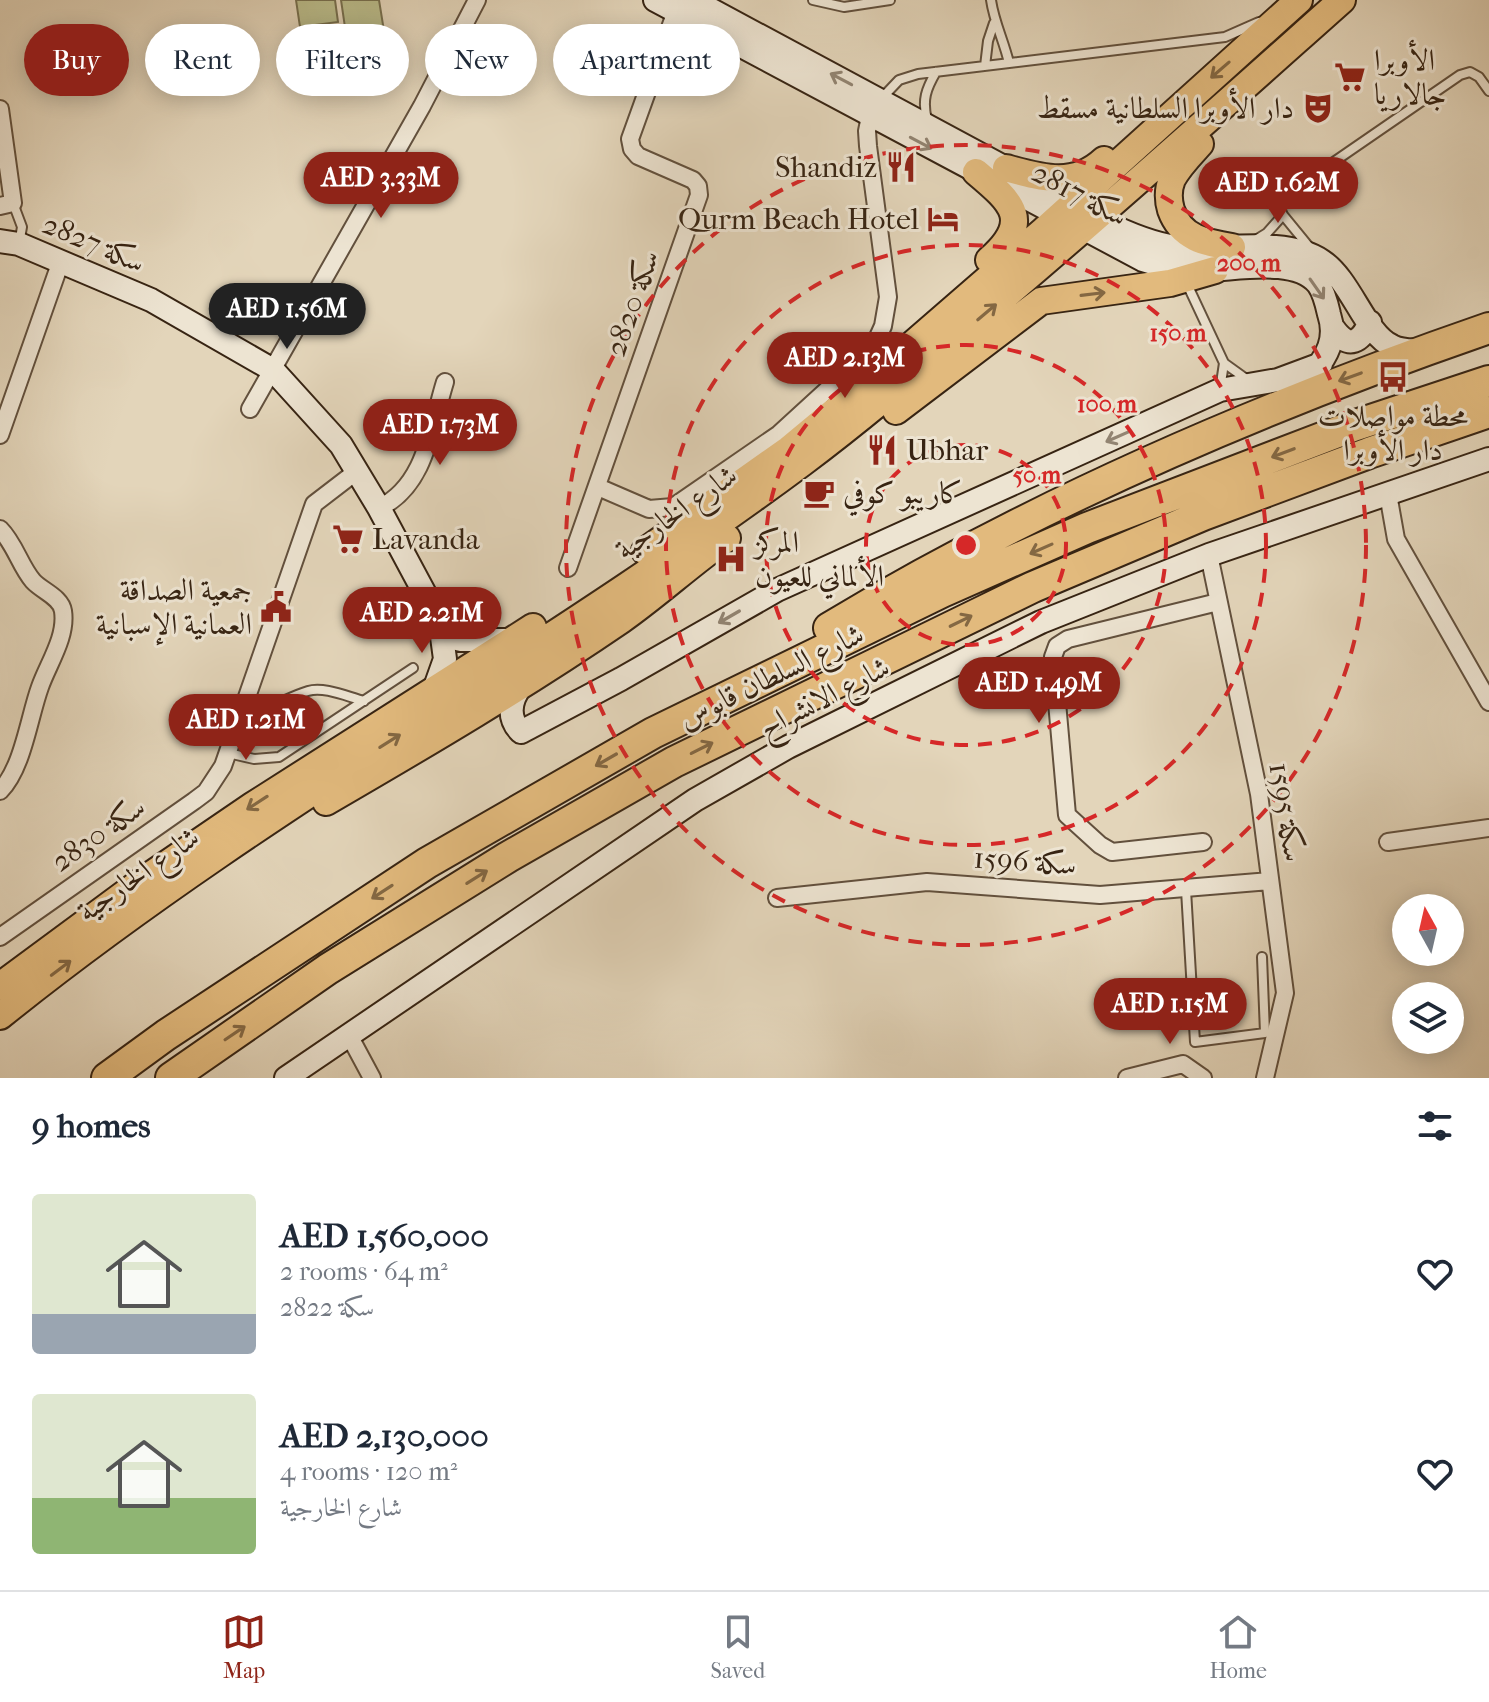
<!DOCTYPE html>
<meta charset="utf-8">
<style>
:root{--surface:#fff;--page:#f2f2f3;--text:#1f2937;--muted:#747a83;--line:#e0e1e3;--accent:#8f2418}
body{margin:0;font-family:"IM FELL French Canon",Amiri,serif;background:var(--page);color:var(--text);height:100vh;display:flex;flex-direction:column;font-size:30px;white-space:nowrap}
*{box-sizing:border-box;margin:0}
p{font-size:26px;color:var(--muted)}
.icon{flex:none;width:44px;height:44px;fill:none;stroke:currentColor;stroke-width:2;stroke-linecap:round;stroke-linejoin:round}
.map{position:relative;height:1078px;overflow:hidden}
.side{display:flex;flex-direction:column;background:var(--surface);flex:1}
.side>*{flex:none}
.guide{position:absolute;left:24px;top:24px;width:800px;height:72px;display:flex;gap:16px}
.needle{width:52px;rotate:352deg}
.fabs{position:absolute;left:1392px;top:894px;display:grid;gap:16px}
.fabs a{display:grid;place-items:center;width:72px;height:72px;border-radius:50%;background:var(--surface);box-shadow:0 4px 20px #0003;font-size:40px}
.price{position:absolute;translate:-50% -68px;padding:0 18px;border-radius:28px;background:var(--accent);color:#fff;font-size:26px;line-height:52px;filter:drop-shadow(0 2px 4px #0008)}
.price::after{content:'';position:absolute;left:50%;top:48px;width:24px;height:18px;margin-left:-12px;background:inherit;clip-path:polygon(0 0,100% 0,50% 100%)}
.price.active{background:#222;color:#fff}
ul{padding:0;list-style:none}
li{display:flex;align-items:center;gap:24px;height:200px;padding:0 32px}
li span{display:grid;place-items:center;flex:none;width:224px;height:160px;border-radius:8px;color:#555}
li>.icon{margin-inline-start:auto}
span .icon{width:96px;height:96px;fill:#fffc;stroke-width:1}
li b{font-size:34px}
h2{display:flex;justify-content:space-between;align-items:center;height:96px;padding:0 32px;font-size:34px}
.pill{padding:0 28px;border-radius:36px;background:var(--surface);box-shadow:0 4px 20px #0003;font-size:28px;line-height:72px}
.pill.active{background:var(--accent);color:#fff}
.tabs{display:flex;justify-content:space-around;align-items:center;height:112px;border-top:2px solid var(--line);background:var(--surface);font-size:22px;color:var(--muted)}
.tabs a{display:grid;justify-items:center;gap:4px}
.tabs .active{color:var(--accent)}
.map>svg:first-child{display:block}
.green{fill:#babc8b;stroke:#78704f;stroke-width:2}
.lines{fill:none;stroke-linecap:round;stroke-linejoin:round}
.lane-casing{stroke:#62503d;stroke-width:12}
.street-casing{stroke:#62503d;stroke-width:20}
.secondary-casing{stroke:#372413;stroke-width:26}
.primary-casing{stroke:#372413;stroke-width:30}
.highway-casing{stroke:#372413;stroke-width:34}
.lane{stroke:#ede4d2;stroke-width:8}
.street{stroke:#ede4d2;stroke-width:16}
.secondary{stroke:#ede4d2;stroke-width:22}
.primary{stroke:#e2ba7d;stroke-width:26}
.highway{stroke:#e2ba7d;stroke-width:30}
.oneway{stroke:#846843}
.oneway2{stroke:#928472}
.ring{fill:none;stroke:#d62828;stroke-width:4;stroke-dasharray:14 10}
.labels{text-anchor:middle;stroke-width:6;stroke-linejoin:round;paint-order:stroke}
.poi-label{font-size:30px;fill:#372413;stroke:#ede4d2;text-anchor:start}
.street-label{font-size:30px;fill:#372413;stroke:#ede4d2}
.centre{fill:#d62828;stroke:#ede4d2;stroke-width:4}
.ring-label{font-size:24px;text-anchor:middle;font-weight:bold;fill:#d62828;stroke:#ede4d2;stroke-width:6;stroke-linejoin:round;paint-order:stroke}
</style>
<div class="map">
<svg width="1489" height="1078" viewBox="0 0 1489 1078">
<rect width="100%" height="100%" fill="#e3d5ba"/>
<filter id="stains"><feTurbulence type="fractalNoise" baseFrequency=".0025" numOctaves="4"/><feColorMatrix values="0 0 0 0 .2 0 0 0 0 .09 0 0 0 0 .02 0 0 0 .5 -.17"/></filter>
<radialGradient id="worn" r=".72"><stop offset=".6" stop-color="#630" stop-opacity="0"/><stop offset="1" stop-color="#630" stop-opacity=".3"/></radialGradient>
<path class="green" d="M296,0h39l3,22 -38,5z
M341,0h38l10,62 -38,6z"/>
<g class="lines">
<defs>
<path id="lane" d="M813,0l31,7 46,-7
M991,0c3,22 13,41 18,63
M985,66l3,-25 6,-18
M880,100l19,-20 19,-6 307,-37 34,-15
M927,120c-5,-20 -1,-31 9,-48
M1213 183a19 19 0 1 1 38 0a19 19 0 1 1-38 0Z
M1250,192l27,9 6,14 27,33
M1277,201l183,-126 10,-3 9,5 10,14
M13,203l9,24 -3,17
M1254,241l13,-8 16,-18
M1187,284l37,79 25,18
M1220,390l4,-27
M242,713c25,0 42,-15 66,-22 16,-5 40,6 56,10
M228,753l26,6 25,-2 134,-89
M1186,890l9,152 70,-9 -3,-76"/>
<path id="street" d="M0,109l13,94 -13,3
M250,409l172,-303 55,-106
M0,435l61,-174
M598,487l51,22 24,-2 106,-73 94,-86 10,-22 5,-29 -20,-151 -1,-15 3,-15
M1388,494l8,45 93,163
M379,508c47,-22 52,-81 66,-126
M0,529c15,15 20,37 33,52 9,10 28,16 30,30 4,26 -15,53 -23,76 -11,30 -17,81 -40,104
M1209,555l50,239 26,199 -20,85
M568,568l131,-373 -1,-9 -5,-6 -55,-24 -6,-7 -2,-10 50,-139
M1203,842l-91,10 -12,-7 -33,-30 -14,-158 4,-11 11,-7 150,-37
M1388,842l101,-14
M777,898l150,-16 173,13 170,-14
M0,937l194,-136 12,-9 17,-26 91,-262 43,-33
M350,1037l22,41
M1127,1078l56,-14 20,14"/>
<path id="secondary" d="M655,0l488,260c18,6 36,10 55,10 34,1 96,-15 120,14 6,8 9,21 11,30 8,24 -1,43 -19,61
M693,0c106,57 212,114 318,171 49,26 117,72 172,77 40,2 104,-11 139,13 29,19 43,73 70,85 9,5 20,4 30,5
M0,241l19,3 132,56 122,70 68,75 38,63 61,114 5,37 -11,31
M1334,329c15,21 27,13 36,-7
M440,622l20,18h54
M521,686c-11,15 -14,32 0,46l100,-53 156,-89 443,-200 58,-10 43,-16
M286,1078l409,-278 93,-53 253,-125 168,-67 280,-96"/>
<path id="primary" d="M1200,144c-10,11 -21,22 -28,35 -4,10 -4,21 -1,31 10,28 34,33 61,37
M1006,168c36,10 68,20 98,-8
M976,172c37,31 57,49 13,88
M896,411l145,-110 129,-18 45,-13
M645,551l144,-102 65,-54 189,-164 256,-231
M326,802c100,-58 200,-117 295,-182 37,-26 69,-56 106,-82
M0,986l142,-105 110,-75 281,-179
M0,1016c253,-204 541,-359 802,-553 63,-47 123,-99 183,-150 121,-102 239,-208 357,-313"/>
<path id="highway" d="M829,628c208,-125 431,-221 660,-300
M107,1078l59,-43 261,-172 226,-130 289,-141 145,-64 266,-102 136,-45
M171,1078l157,-109 180,-112 166,-95 359,-175 170,-72 166,-62 120,-41"/>
</defs>
<use href="#lane" class="lane-casing"/>
<use href="#street" class="street-casing"/>
<use href="#secondary" class="secondary-casing"/>
<use href="#primary" class="primary-casing"/>
<use href="#highway" class="highway-casing"/>
<use href="#lane" class="lane"/>
<use href="#street" class="street"/>
<use href="#secondary" class="secondary"/>
<use href="#primary" class="primary"/>
<use href="#highway" class="highway"/>
</g>
<defs><path id="oneway-shaft" d="M-6 0H5M1.5-3L5.5 0L1.5 3" fill="none" stroke-width="1.6" stroke-linecap="round" stroke-linejoin="round" transform="scale(2)"/></defs>
<g class="oneway">
<use href="#oneway-shaft" transform="translate(1220 70) rotate(139)"/>
<use href="#oneway-shaft" transform="translate(1093 294) rotate(-7)"/>
<use href="#oneway-shaft" transform="translate(987 312) rotate(-40)"/>
<use href="#oneway-shaft" transform="translate(1350 377) rotate(160)"/>
<use href="#oneway-shaft" transform="translate(1283 453) rotate(159)"/>
<use href="#oneway-shaft" transform="translate(1041 549) rotate(156)"/>
<use href="#oneway-shaft" transform="translate(961 621) rotate(-26)"/>
<use href="#oneway-shaft" transform="translate(390 741) rotate(-32)"/>
<use href="#oneway-shaft" transform="translate(702 748) rotate(-27)"/>
<use href="#oneway-shaft" transform="translate(606 760) rotate(150)"/>
<use href="#oneway-shaft" transform="translate(257 803) rotate(147)"/>
<use href="#oneway-shaft" transform="translate(477 877) rotate(-32)"/>
<use href="#oneway-shaft" transform="translate(382 892) rotate(147)"/>
<use href="#oneway-shaft" transform="translate(61 968) rotate(-37)"/>
<use href="#oneway-shaft" transform="translate(235 1033) rotate(-34)"/>
</g>
<g class="oneway2">
<use href="#oneway-shaft" transform="translate(841 79) rotate(-152)"/>
<use href="#oneway-shaft" transform="translate(921 143) rotate(28)"/>
<use href="#oneway-shaft" transform="translate(1317 289) rotate(55)"/>
<use href="#oneway-shaft" transform="translate(1117 437) rotate(156)"/>
<use href="#oneway-shaft" transform="translate(729 617) rotate(150)"/>
</g>
<g class="ring">
<circle cx="966" cy="545" r="100"/>
<circle cx="966" cy="545" r="200"/>
<circle cx="966" cy="545" r="300"/>
<circle cx="966" cy="545" r="400"/>
</g>
<defs>
<symbol id="supermarket-bare" viewBox="-9 -9 18 18"><path d="M-6-5.5h2.5l.6 2H6L4.5 2H-2.5L-4.4-4H-6ZM-1.5 3.2a1.3 1.3 0 1 0 .1 0ZM3 3.2a1.3 1.3 0 1 0 .1 0Z" fill="#8f2418" stroke="#ede4d2" stroke-width="2.5" paint-order="stroke"/></symbol>
<symbol id="theatre-bare" viewBox="-9 -9 18 18"><path d="M-5-5.5Q0-4 5-5.5V0Q5 5 0 6Q-5 5-5 0ZM-3.3-2.5H-1v1.5H-3.3ZM1-2.5H3.3v1.5H1ZM-2.8 1Q0 5.5 2.8 1Z" fill="#8f2418" stroke="#ede4d2" stroke-width="2.5" paint-order="stroke"/></symbol>
<symbol id="restaurant-bare" viewBox="-9 -9 18 18"><path d="M-5-6h1v4h1v-4h1v4h1v-4h1v5L-1.5 .5V6h-2V.5L-5-1ZM5-6V6H3V1.5H1.5Q1.5-4 5-6Z" fill="#8f2418" stroke="#ede4d2" stroke-width="2.5" paint-order="stroke"/></symbol>
<symbol id="hotel-bare" viewBox="-9 -9 18 18"><path d="M-6-4.5h1.5V1H6V5H4.5V3h-9V5H-6ZM-4 0a1.8 1.8 0 1 1 3.6 0ZM.5 0V-2.5h3Q6-2.5 6 0Z" fill="#8f2418" stroke="#ede4d2" stroke-width="2.5" paint-order="stroke"/></symbol>
<symbol id="bus-bare" viewBox="-9 -9 18 18"><path d="M-5-6H5V4H4V6H2V4H-2V6H-4V4H-5ZM-3.5-4V0h7V-4ZM-3.5 1.2v1.5H-2V1.2ZM2 1.2v1.5H3.5V1.2Z" fill="#8f2418" stroke="#ede4d2" stroke-width="2.5" paint-order="stroke"/></symbol>
<symbol id="cafe-bare" viewBox="-9 -9 18 18"><path d="M-5.5-4.5H6V0H3Q3 3.5 0 3.5H-2.5Q-5.5 3.5-5.5 0ZM3-3.2v2h1.7v-2ZM-6 4.5H4V6H-6Z" fill="#8f2418" stroke="#ede4d2" stroke-width="2.5" paint-order="stroke"/></symbol>
<symbol id="hospital-bare" viewBox="-9 -9 18 18"><path d="M-5-5h3v3.5h4V-5h3V5h-3V1.5h-4V5h-3Z" fill="#8f2418" stroke="#ede4d2" stroke-width="2.5" paint-order="stroke"/></symbol>
<symbol id="civic-bare" viewBox="-9 -9 18 18"><path d="M-.6-6.5H3V-4.5H.6V-3L4-1V1h2V6H-6V1h2V-1L-.6-3ZM-1.2 2.5V6h2.4V2.5Z" fill="#8f2418" stroke="#ede4d2" stroke-width="2.5" paint-order="stroke"/></symbol>
</defs>
<g fill-rule="evenodd">
<use href="#supermarket-bare" x="1328" y="55" width="44" height="44"/>
<use href="#theatre-bare" x="1296" y="86" width="44" height="44"/>
<use href="#restaurant-bare" x="879" y="145" width="44" height="44"/>
<use href="#hotel-bare" x="921" y="197" width="44" height="44"/>
<use href="#bus-bare" x="1371" y="355" width="44" height="44"/>
<use href="#restaurant-bare" x="860" y="428" width="44" height="44"/>
<use href="#cafe-bare" x="797" y="471" width="44" height="44"/>
<use href="#supermarket-bare" x="326" y="517" width="44" height="44"/>
<use href="#hospital-bare" x="709" y="537" width="44" height="44"/>
<use href="#civic-bare" x="254" y="585" width="44" height="44"/>
</g>
<g class="labels">
<g class="poi-label">
<text x="1374" y="70">الأوبرا<tspan x="1374" dy="34">جالاريا</tspan></text>
<text x="1294" y="118" text-anchor="end">دار الأوبرا السلطانية مسقط</text>
<text x="877" y="177" text-anchor="end">Shandiz</text>
<text x="919" y="229" text-anchor="end">Qurm Beach Hotel</text>
<text x="1393" y="426" text-anchor="middle">محطة مواصلات<tspan x="1393" dy="34">دار الأوبرا</tspan></text>
<text x="906" y="460">Ubhar</text>
<text x="843" y="503">كاريبو كوفي</text>
<text x="372" y="549">Lavanda</text>
<text x="755" y="552">المركز<tspan x="755" dy="34">الألماني للعيون</tspan></text>
<text x="252" y="600" text-anchor="end">جمعية الصداقة<tspan x="252" dy="34">العمانية الإسبانية</tspan></text>
</g>
<g class="street-label">
<text transform="translate(1080 194) rotate(28)" y="10">سكة 2817</text>
<text transform="translate(94 243) rotate(23)" y="10">سكة 2827</text>
<text transform="translate(632 303) rotate(-71)" y="10">سكة 2820</text>
<text transform="translate(676 512) rotate(-35)" y="10">شارع الخارجية</text>
<text transform="translate(771 676) rotate(-26)" y="10">شارع السلطان قابوس</text>
<text transform="translate(824 697) rotate(-27)" y="10">شارع الانشراح</text>
<text transform="translate(1287 812) rotate(81)" y="10">سكة 1595</text>
<text transform="translate(98 834) rotate(-35)" y="10">سكة 2830</text>
<text transform="translate(1025 861) rotate(4)" y="10">سكة 1596</text>
<text transform="translate(138 874) rotate(-35)" y="10">شارع الخارجية</text>
</g>
</g>
<circle cx="966" cy="545" r="12" class="centre"/>
<g class="ring-label">
<text x="1249" y="271">200 m</text>
<text x="1178" y="341">150 m</text>
<text x="1107" y="412">100 m</text>
<text x="1037" y="483">50 m</text>
</g>
<rect width="100%" height="100%" filter="url(#stains)"/>
<rect width="100%" height="100%" fill="url(#worn)"/>
</svg>
<div class="fabs">
<a><svg class="needle" viewBox="-14 -14 28 28"><path d="M0-13l5 13h-10z" fill="#e53935"/><path d="M0 13l5-13h-10z" fill="#747a83"/></svg></a>
<a><svg class="icon" aria-label="layers" viewBox="0 0 24 24"><path d="M12 4l9 5-9 5-9-5zM3 14l9 5 9-5"/></svg></a>
</div>
<b class="price" style="left:381px;top:220px">AED 3.33M</b>
<b class="price" style="left:1278px;top:225px">AED 1.62M</b>
<b class="price active" style="left:287px;top:351px">AED 1.56M</b>
<b class="price" style="left:845px;top:400px">AED 2.13M</b>
<b class="price" style="left:440px;top:467px">AED 1.73M</b>
<b class="price" style="left:422px;top:655px">AED 2.21M</b>
<b class="price" style="left:1039px;top:725px">AED 1.49M</b>
<b class="price" style="left:246px;top:762px">AED 1.21M</b>
<b class="price" style="left:1170px;top:1046px">AED 1.15M</b>
<div class="guide">
<a class="pill active">Buy</a>
<a class="pill">Rent</a>
<a class="pill">Filters</a>
<a class="pill">New</a>
<a class="pill">Apartment</a>
</div>
</div>
<section class="side">
<h2>9 homes<svg class="icon" aria-label="filters" viewBox="0 0 24 24"><path d="M4 7h16M4 17h16"/><circle cx="9" cy="7" r="2"/><circle cx="15" cy="17" r="2"/></svg></h2>
<ul>
<li><span style="background:linear-gradient(#dfe7d0 75%,#9aa5b1 0)"><svg class="icon" aria-label="home" viewBox="0 0 24 24"><path d="M3 11l9-7 9 7M6 9v11h12V9"/></svg></span><div><b>AED 1,560,000</b><p>2 rooms · 64 m²</p><p>سكة 2822</p></div><svg class="icon" aria-label="heart" viewBox="0 0 24 24"><path d="M12 20l-8-8c-3-5 5-10 8-4 3-6 11-1 8 4z"/></svg></li>
<li><span style="background:linear-gradient(#dfe7d0 65%,#8fb573 0)"><svg class="icon" aria-label="home" viewBox="0 0 24 24"><path d="M3 11l9-7 9 7M6 9v11h12V9"/></svg></span><div><b>AED 2,130,000</b><p>4 rooms · 120 m²</p><p>شارع الخارجية</p></div><svg class="icon" aria-label="heart" viewBox="0 0 24 24"><path d="M12 20l-8-8c-3-5 5-10 8-4 3-6 11-1 8 4z"/></svg></li>
</ul>
</section>
<nav class="tabs">
<a class="active"><svg class="icon" aria-label="map" viewBox="0 0 24 24"><path d="M3 6l6-2 6 2 6-2v14l-6 2-6-2-6 2zM9 4v14M15 6v14"/></svg>Map</a>
<a><svg class="icon" aria-label="saved" viewBox="0 0 24 24"><path d="M7 4h10v16l-5-4-5 4z"/></svg>Saved</a>
<a><svg class="icon" aria-label="home" viewBox="0 0 24 24"><path d="M3 11l9-7 9 7M6 9v11h12V9"/></svg>Home</a>
</nav>
